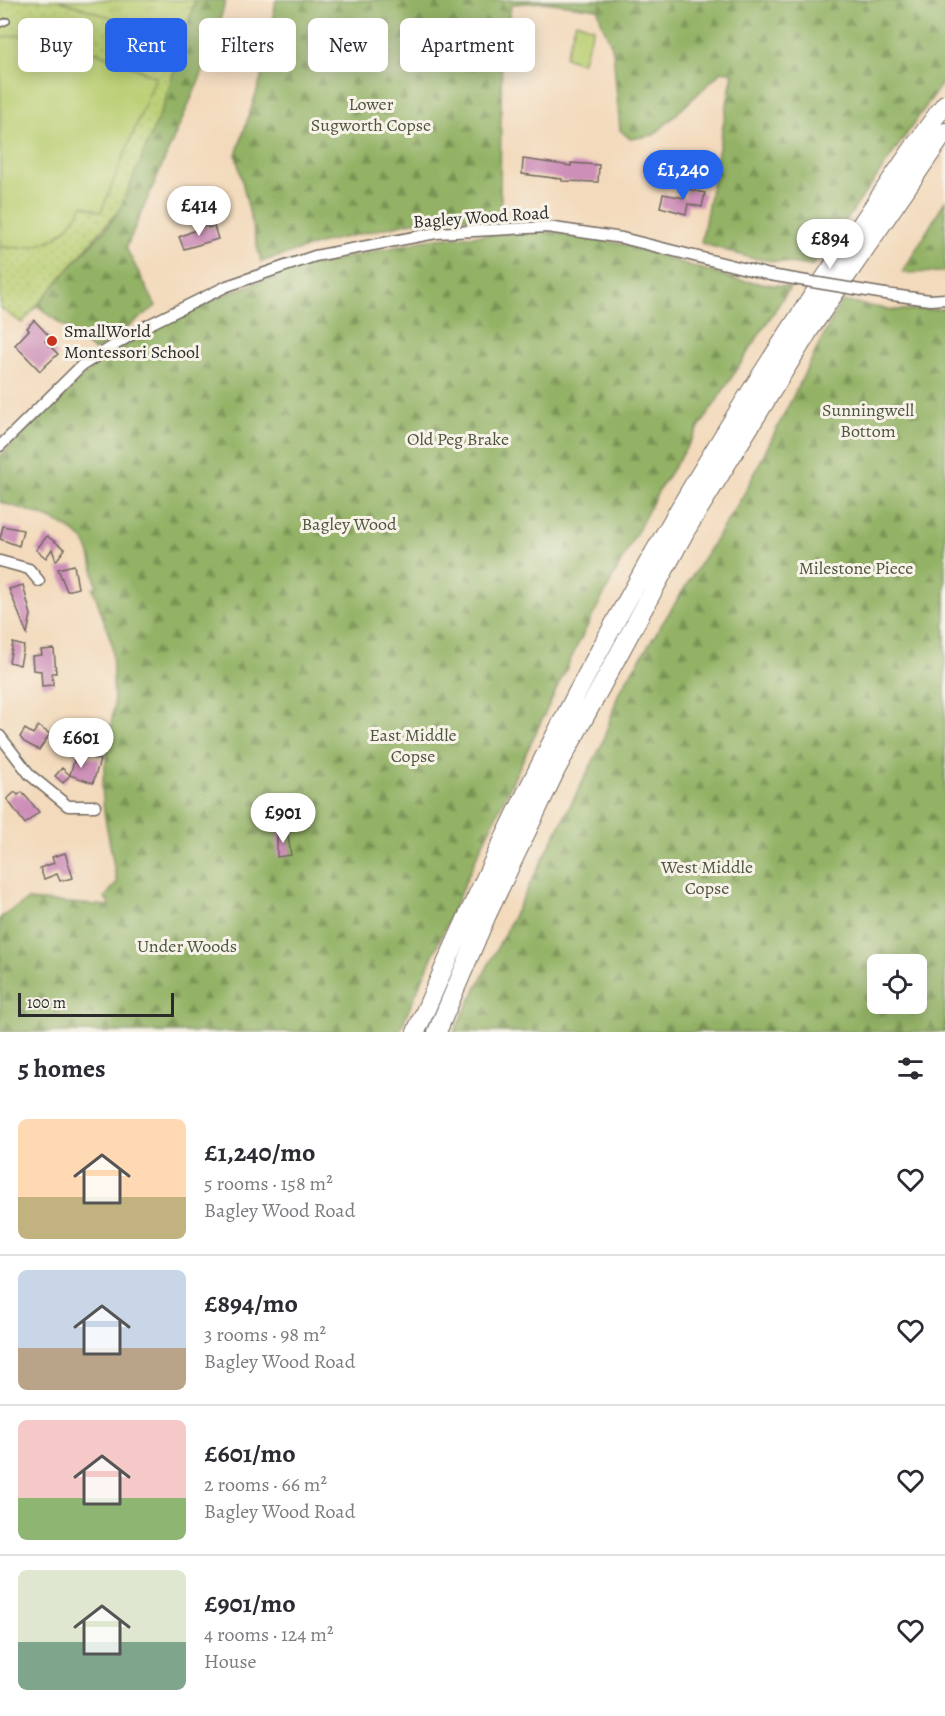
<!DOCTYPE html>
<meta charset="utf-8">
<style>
:root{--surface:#fff;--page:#f2f2f3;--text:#2b2b33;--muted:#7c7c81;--line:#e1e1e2;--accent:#2563eb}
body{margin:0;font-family:Alegreya,serif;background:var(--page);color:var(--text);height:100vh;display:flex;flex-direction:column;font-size:22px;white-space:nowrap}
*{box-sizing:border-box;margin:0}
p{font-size:20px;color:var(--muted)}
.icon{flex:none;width:33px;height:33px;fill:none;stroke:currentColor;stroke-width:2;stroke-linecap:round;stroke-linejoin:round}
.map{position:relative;height:1032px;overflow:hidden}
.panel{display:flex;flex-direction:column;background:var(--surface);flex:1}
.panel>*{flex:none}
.hud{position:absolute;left:18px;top:18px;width:600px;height:54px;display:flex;gap:12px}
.fabs{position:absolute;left:867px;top:954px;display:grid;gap:12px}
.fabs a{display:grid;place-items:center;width:60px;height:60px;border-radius:9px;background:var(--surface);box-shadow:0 3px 15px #0003;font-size:30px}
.scale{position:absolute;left:18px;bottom:15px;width:156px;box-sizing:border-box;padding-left:6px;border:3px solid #2b2b2b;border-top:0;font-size:16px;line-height:21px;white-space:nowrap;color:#2b2b2b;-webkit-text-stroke:4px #f7f3e8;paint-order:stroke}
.price{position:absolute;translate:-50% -51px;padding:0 14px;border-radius:21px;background:#fff;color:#222;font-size:20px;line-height:39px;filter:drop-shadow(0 2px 3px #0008)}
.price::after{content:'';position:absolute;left:50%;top:36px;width:18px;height:14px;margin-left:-9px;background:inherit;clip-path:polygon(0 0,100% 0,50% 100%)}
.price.active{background:var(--accent);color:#fff}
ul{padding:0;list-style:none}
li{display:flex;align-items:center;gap:18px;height:150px;padding:0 18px}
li+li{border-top:2px solid var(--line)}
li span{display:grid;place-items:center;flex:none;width:168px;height:120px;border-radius:9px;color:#555}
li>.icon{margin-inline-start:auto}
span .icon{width:72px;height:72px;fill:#fffc;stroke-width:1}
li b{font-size:26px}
h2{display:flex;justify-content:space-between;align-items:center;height:72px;padding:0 18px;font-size:26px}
.chip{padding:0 21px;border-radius:9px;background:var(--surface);box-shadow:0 3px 15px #0003;font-size:21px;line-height:54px}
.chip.active{background:var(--accent);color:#fff}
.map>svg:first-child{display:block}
.grass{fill:url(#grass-tufts);stroke:#727d4f;stroke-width:1.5}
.forest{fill:url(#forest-firs);stroke:#5f6e48;stroke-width:1.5;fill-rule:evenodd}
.park{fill:url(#park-dots);stroke:#727d4f;stroke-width:1.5}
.pitch{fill:#bacf73;stroke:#727d4f;stroke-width:1.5}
.building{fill:#cd8eb8}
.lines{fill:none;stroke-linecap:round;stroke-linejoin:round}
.service-casing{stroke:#71685e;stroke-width:8}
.minor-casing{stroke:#71685e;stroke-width:13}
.trunk-casing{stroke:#71685e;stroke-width:20}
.service{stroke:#fff;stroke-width:5}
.minor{stroke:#fff;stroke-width:10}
.trunk{stroke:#fff;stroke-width:18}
.minor-bridge-casing{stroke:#71685e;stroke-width:13;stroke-linecap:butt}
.minor-bridge{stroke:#fff;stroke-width:10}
.poi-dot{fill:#c8321e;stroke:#f7f3e8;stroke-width:2}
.labels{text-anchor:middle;stroke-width:6;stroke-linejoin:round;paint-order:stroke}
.park-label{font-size:18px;fill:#4f543d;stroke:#f7f3e8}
.street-label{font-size:18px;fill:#2b2b2b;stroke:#f7f3e8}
.poi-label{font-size:18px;fill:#2b2b2b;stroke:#f7f3e8;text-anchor:start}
</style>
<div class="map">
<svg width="945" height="1032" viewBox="0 0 945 1032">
<defs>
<pattern id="grass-tufts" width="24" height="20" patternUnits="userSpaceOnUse" patternTransform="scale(1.5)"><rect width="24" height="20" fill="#bacf73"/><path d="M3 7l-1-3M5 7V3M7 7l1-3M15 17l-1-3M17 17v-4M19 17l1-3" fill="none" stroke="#a0b264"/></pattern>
<pattern id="forest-firs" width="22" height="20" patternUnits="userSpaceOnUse" patternTransform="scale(1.5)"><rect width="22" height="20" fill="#93b265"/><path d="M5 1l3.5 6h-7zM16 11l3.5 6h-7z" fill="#789153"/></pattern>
<pattern id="park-dots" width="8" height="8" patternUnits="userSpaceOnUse" patternTransform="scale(1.5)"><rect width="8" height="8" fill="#bacf73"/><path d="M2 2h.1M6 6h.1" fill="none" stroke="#a0b264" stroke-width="1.8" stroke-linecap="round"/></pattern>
</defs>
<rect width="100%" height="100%" fill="#f7f3e8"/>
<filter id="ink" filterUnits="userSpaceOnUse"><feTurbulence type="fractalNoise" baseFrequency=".0167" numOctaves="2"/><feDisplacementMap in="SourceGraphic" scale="12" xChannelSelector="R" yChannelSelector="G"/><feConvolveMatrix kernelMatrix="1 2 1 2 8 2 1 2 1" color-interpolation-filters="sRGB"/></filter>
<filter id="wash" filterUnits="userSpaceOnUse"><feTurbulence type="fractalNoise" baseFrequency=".008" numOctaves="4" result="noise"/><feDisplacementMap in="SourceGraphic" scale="24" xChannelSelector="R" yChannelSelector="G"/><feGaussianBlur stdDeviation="1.35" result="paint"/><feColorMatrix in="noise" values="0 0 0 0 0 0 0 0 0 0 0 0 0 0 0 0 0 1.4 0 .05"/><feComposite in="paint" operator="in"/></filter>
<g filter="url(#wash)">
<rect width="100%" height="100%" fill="#f3dabc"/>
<path class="grass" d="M58,0h137l-12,41z"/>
<path class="forest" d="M195,0h31l-19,62 -81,186 30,58 -61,45 -57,-45 8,-13 59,-63 15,-21 44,-105z
M276,0h669v79l-112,160 -22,27 -60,-8 -50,-15 32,-170 -11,-2 -68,64 -24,4 -10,-9 -7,-79c-4,-17 -12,-23 -15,-42l-54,-7 -32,2 -10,37 -2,149 3,26 -82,4 -92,21 -68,21 -25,-107 25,-76z
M945,201v71l-43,1z
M548,231l74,13 115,36 53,7 -131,203 -80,152 -104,218 -76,172h-399v-114l27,-18 83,6 -5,-9 12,-14 -13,-71 -2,-26 12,-79 -2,-63 -19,-56 4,-1c-4,-14 -5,-39 -16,-49 -19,-19 -56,-28 -81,-36v-46l99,-95 86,-51 104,-40 147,-32z
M841,301l52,9 52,-1v723h-491l148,-288 17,-52 125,-198zM878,964h38v40h-38z"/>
<path class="park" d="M0,0h58l125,41 -19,63 -44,105 -98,114 -22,-15z"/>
<path class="pitch" d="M576,22l18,6 -12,35 -17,-6z
M237,25l18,2 -3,37 -17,-1z
M18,35l31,10 29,16 6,-14 72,30 -55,135 -18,-7c-20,36 -43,46 -83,42v-209z"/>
<g id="blocks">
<path class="building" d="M523,159l48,7v-3l28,2 -1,17 -36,-1v-2l-40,-5z
M687,189l18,4 -3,14 -14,-3 -2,10 -26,-7 3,-13 22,4z
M207,225l1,3 6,-2 4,13 -34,10 -5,-12z
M34,320l16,17 -5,4 13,13 -18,17 -25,-26 14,-15 -2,-2z
M3,526l20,4 -4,16 -19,-7z
M47,536l18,13 -9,12 -4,-12 -6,9 -10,-8z
M74,565l4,23 -11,3 -9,-22z
M23,585l8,30 -4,19 -18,-45z
M13,643l11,3 -4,19 -11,-3z
M54,649l2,24h-4l1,12 -11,1 -1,-15 -8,-1 -1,-14 10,-1 -1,-5z
M38,726l12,8 -11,16 -15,-8 -4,-5 5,-8 8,5z
M76,754l24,6 -7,23 -23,-8 -7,8 -8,-7 7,-8 8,7z
M15,792l3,3 4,-3 17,20 -14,12 -18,-25z
M287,830l4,25 -14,2v-26z
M65,853l8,25 -13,3 -3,-7 -13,5 -4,-11 14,-5 -2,-6z"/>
</g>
</g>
<g filter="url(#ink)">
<use href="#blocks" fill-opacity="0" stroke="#71685e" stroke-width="1.5"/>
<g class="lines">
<defs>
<path id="service" d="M0,24l7,-3"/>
<path id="minor" d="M885,294l45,6 15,-1
M0,446l81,-80 63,-39 83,-41 88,-30 121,-23 111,-6 75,11 148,37
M0,561l29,8 10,12
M0,736l30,39 38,31h27"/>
<path id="trunk" d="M416,1032c122,-284 264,-546 440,-800 29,-43 58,-87 89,-128
M437,1032l49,-115 71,-149 129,-238 124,-201 135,-197"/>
</defs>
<use href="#service" class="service-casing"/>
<use href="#minor" class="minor-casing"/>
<use href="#trunk" class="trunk-casing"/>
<use href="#service" class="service"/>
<use href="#minor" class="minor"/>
<use href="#trunk" class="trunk"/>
<defs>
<path id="minor-bridge" d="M770,275l115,19"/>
</defs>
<use href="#minor-bridge" class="minor-bridge-casing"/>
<use href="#minor-bridge" class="minor-bridge"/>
</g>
</g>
<circle class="poi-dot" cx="52" cy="341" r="6"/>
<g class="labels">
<g class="park-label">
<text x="371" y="110">Lower<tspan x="371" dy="21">Sugworth Copse</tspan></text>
<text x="868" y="416">Sunningwell<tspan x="868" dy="21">Bottom</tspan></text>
<text x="458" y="445">Old Peg Brake</text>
<text x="349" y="530">Bagley Wood</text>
<text x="856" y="574">Milestone Piece</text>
<text x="413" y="741">East Middle<tspan x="413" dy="21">Copse</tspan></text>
<text x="707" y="873">West Middle<tspan x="707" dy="21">Copse</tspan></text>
<text x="187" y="952">Under Woods</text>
</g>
<g class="street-label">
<text transform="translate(481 217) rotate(-4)" y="6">Bagley Wood Road</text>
</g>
<g class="poi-label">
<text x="64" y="337">SmallWorld<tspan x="64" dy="21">Montessori School</tspan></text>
</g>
</g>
</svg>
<div class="fabs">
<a><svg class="icon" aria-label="locate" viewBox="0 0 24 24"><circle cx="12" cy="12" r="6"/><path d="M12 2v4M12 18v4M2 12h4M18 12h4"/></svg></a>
</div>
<div class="scale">100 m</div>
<b class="price active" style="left:683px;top:201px">£1,240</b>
<b class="price" style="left:199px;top:237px">£414</b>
<b class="price" style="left:830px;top:270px">£894</b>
<b class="price" style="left:81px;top:769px">£601</b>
<b class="price" style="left:283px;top:844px">£901</b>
<div class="hud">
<a class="chip">Buy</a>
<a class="chip active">Rent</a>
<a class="chip">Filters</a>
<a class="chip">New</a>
<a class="chip">Apartment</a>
</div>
</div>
<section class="panel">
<h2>5 homes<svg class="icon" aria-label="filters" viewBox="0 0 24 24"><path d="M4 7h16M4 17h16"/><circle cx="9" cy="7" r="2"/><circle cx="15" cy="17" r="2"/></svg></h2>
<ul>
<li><span style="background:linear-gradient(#ffd9b3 65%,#c2b280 0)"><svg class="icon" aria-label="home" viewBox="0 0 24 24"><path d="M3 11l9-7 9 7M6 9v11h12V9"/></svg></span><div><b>£1,240/mo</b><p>5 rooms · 158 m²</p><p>Bagley Wood Road</p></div><svg class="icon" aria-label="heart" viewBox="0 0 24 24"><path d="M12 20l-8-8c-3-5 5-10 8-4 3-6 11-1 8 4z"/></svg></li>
<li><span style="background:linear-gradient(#c9d6e8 65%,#b9a48a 0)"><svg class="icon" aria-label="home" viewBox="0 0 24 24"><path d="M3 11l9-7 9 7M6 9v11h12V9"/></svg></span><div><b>£894/mo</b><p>3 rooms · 98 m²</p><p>Bagley Wood Road</p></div><svg class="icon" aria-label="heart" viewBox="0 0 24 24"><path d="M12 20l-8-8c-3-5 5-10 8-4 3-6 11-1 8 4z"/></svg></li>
<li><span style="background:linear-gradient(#f6c9c9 65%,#8fb573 0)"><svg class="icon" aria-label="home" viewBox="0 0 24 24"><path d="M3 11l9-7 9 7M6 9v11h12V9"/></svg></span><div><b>£601/mo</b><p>2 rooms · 66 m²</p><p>Bagley Wood Road</p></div><svg class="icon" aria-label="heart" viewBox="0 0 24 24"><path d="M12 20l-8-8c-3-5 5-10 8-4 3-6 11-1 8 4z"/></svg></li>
<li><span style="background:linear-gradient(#dfe7d0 60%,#7fa58c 0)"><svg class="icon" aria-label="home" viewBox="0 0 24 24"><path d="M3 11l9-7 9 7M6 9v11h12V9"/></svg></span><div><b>£901/mo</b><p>4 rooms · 124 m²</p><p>House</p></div><svg class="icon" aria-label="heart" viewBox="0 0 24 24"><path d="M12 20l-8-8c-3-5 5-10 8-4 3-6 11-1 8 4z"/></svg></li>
</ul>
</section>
